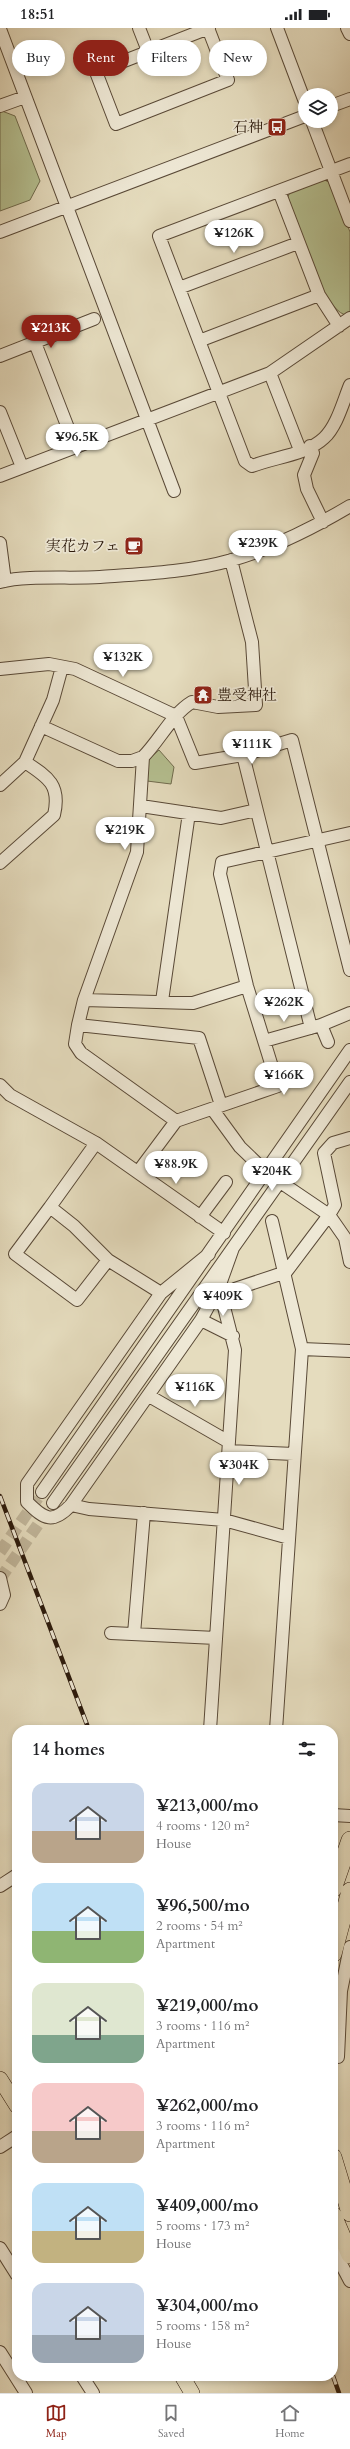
<!DOCTYPE html>
<meta charset="utf-8">
<style>
:root{--surface:#fff;--page:#f6f6f6;--text:#202124;--muted:#757577;--line:#e0e0e0;--accent:#8f2418}
body{margin:0;font-family:Cardo,"Noto Serif JP",serif;background:var(--page);color:var(--text);height:100vh;display:flex;flex-direction:column;font-size:15px;white-space:nowrap}
*{box-sizing:border-box;margin:0}
p{font-size:13px;color:var(--muted)}
.icon{flex:none;width:22px;height:22px;fill:none;stroke:currentColor;stroke-width:2;stroke-linecap:round;stroke-linejoin:round}
.map{position:relative;flex:1;overflow:hidden}
.sheet{position:absolute;left:12px;top:1697px;width:326px;height:656px;display:flex;flex-direction:column;background:var(--surface);border-radius:16px;box-shadow:0 2px 6px #0003}
.sheet>*{flex:none}
.banner{position:absolute;left:12px;top:12px;width:326px;height:36px;display:flex;gap:8px}
.fabs{position:absolute;left:298px;top:60px;display:grid;gap:8px}
.fabs a{display:grid;place-items:center;width:40px;height:40px;border-radius:50%;background:var(--surface);box-shadow:0 2px 6px #0003;font-size:20px}
.price{position:absolute;translate:-50% -34px;padding:0 9px;border-radius:14px;background:#fff;color:#222;font-size:13px;line-height:26px;filter:drop-shadow(0 1px 2px #0008)}
.price::after{content:'';position:absolute;left:50%;top:24px;width:12px;height:9px;margin-left:-6px;background:inherit;clip-path:polygon(0 0,100% 0,50% 100%)}
.price.active{background:var(--accent);color:#fff}
ul{padding:0;list-style:none}
li{display:flex;align-items:center;gap:12px;height:100px;padding:0 20px}
li span{display:grid;place-items:center;flex:none;width:112px;height:80px;border-radius:12px;color:#555}
li>.icon{margin-inline-start:auto}
span .icon{width:48px;height:48px;fill:#fffc;stroke-width:1}
li b{font-size:17px}
h2{display:flex;justify-content:space-between;align-items:center;height:48px;padding:0 20px;font-size:17px}
.pill{padding:0 14px;border-radius:18px;background:var(--surface);box-shadow:0 2px 6px #0003;font-size:14px;line-height:36px}
.pill.active{background:var(--accent);color:#fff}
.status{display:flex;justify-content:space-between;align-items:center;height:28px;padding:0 20px;background:var(--surface);direction:ltr}
.status svg{height:11px;fill:currentColor}
.dock{display:flex;justify-content:space-around;align-items:center;height:56px;border-top:1px solid var(--line);background:var(--surface);font-size:11px;color:var(--muted)}
.dock a{display:grid;justify-items:center;gap:2px}
.dock .active{color:var(--accent)}
.map>svg:first-child{display:block}
.green{fill:#b5c091;stroke:#706c4e}
.lines{fill:none;stroke-linecap:round;stroke-linejoin:round}
.minor-tunnel{stroke:#c0b59a;stroke-width:12;stroke-dasharray:12 6;stroke-linecap:butt}
.minor-casing{stroke:#594937;stroke-width:14}
.major-casing{stroke:#2a180a;stroke-width:16}
.highway-casing{stroke:#2a180a;stroke-width:18}
.minor{stroke:#eee8d5;stroke-width:12}
.major{stroke:#e5dcbe;stroke-width:15}
.highway{stroke:#e5dcbe;stroke-width:17}
.rail-casing{stroke:#2a180a;stroke-width:4.5}
.rail{stroke:#eee8d5;stroke-width:3;stroke-dasharray:9;stroke-linecap:butt}
.labels{text-anchor:middle;stroke-width:3.5;stroke-linejoin:round;paint-order:stroke}
.poi-label{font-size:15px;fill:#2a180a;stroke:#eee8d5;text-anchor:end}
</style>
<div class="status"><b>18:51</b><svg viewBox="0 0 49 12"><path d="M0 12V9h3v3zM5 12V6h3v6zM10 12V3h3v9zM15 12V0h3v12zM26 1h20v11H26zM47 4h2v5h-2z"/></svg></div>
<div class="map">
<svg width="350" height="2365" viewBox="0 0 350 2365">
<rect width="100%" height="100%" fill="#e5dcbe"/>
<filter id="stains"><feTurbulence type="fractalNoise" baseFrequency=".005" numOctaves="4"/><feColorMatrix values="0 0 0 0 .2 0 0 0 0 .09 0 0 0 0 .02 0 0 0 .5 -.17"/></filter>
<radialGradient id="worn" r=".72"><stop offset=".6" stop-color="#630" stop-opacity="0"/><stop offset="1" stop-color="#630" stop-opacity=".3"/></radialGradient>
<path class="green" d="M2,83l13,5 25,65 -10,19 -30,11v-99z
M322,151l9,4 19,49v80l-5,3c-25,-9 -48,-89 -58,-116l3,-7z
M159,722l15,17 -3,17 -24,-3 1,-21z"/>
<g class="lines">
<path class="minor-tunnel" d="M0,1524l42,-60
M0,1551l53,-76"/>
<defs>
<path id="minor" d="M139,0l9,23
M208,0l20,52 -112,44 -20,-52 113,-44
M277,0l28,74
M347,0l3,6
M0,1l174,462
M0,78l25,-9
M331,78l19,-7
M312,93l38,100
M350,136l-191,72 86,225 7,5c23,-9 54,-11 72,-28 13,-12 19,-36 26,-53
M279,163l40,104 20,31
M0,204l305,-116
M179,260l119,-45
M199,313l120,-46
M33,315l4,5 38,98
M0,328l94,-37
M270,345l30,77
M0,384l22,55
M310,418l3,7 -9,22 3,14 16,33
M0,448l270,-103 80,-55
M0,515l5,38
M0,554c27,-7 70,-3 100,-5 43,-3 90,-5 132,-17 41,-12 81,-32 118,-54
M0,641l49,-5 26,5 101,47 19,47 48,-8 49,-15 58,230
M41,698l77,35h14l11,-4
M243,727l68,273
M0,757l25,-23 28,-62 9,-33
M141,778l80,12 35,-8
M0,835l54,-48c7,-30 -6,-38 -29,-53
M84,972l109,3 54,-17
M162,973l27,-188
M78,997l-3,19 6,9 95,68
M321,997l7,17
M264,1013l57,-16 29,-12
M0,1057l10,10 86,48 128,90
M221,1077l-22,-67 -121,-13 6,-25 53,-148 6,-95c17,-17 29,-43 49,-55l26,5 38,-2 -4,-63 -21,-82
M213,1082l27,37 27,26 62,42 16,23 5,24
M96,1115l-46,64 24,19 34,34 53,33
M138,1144l38,-51 102,-35 -31,-100 -27,-112 2,-12 128,-29
M50,1179l-35,47 62,46 31,-40
M200,1189l26,-35
M272,1193l30,128 -26,381
M209,1226l-48,39 -134,191v18c18,18 26,22 44,3l130,-185 18,-33 14,-39
M201,1292l32,16
M302,1321l48,2
M149,1368l80,46
M229,1423l65,3
M42,1464l308,-442
M53,1475l297,-421
M71,1477l18,4 135,11 65,18
M0,1550l4,17 -4,9
M111,1605l105,5
M134,1606l10,-121
M210,1702l25,-380 -11,-43 11,-18 51,-17 43,-57 6,-10 -11,-52 9,-10 17,-5
M333,1787l17,1
M0,1858l17,-11
M338,2029l3,-66 9,-44
M0,2119l17,-11
M333,2214l7,20 10,19
M0,2220l17,27
M0,2324l26,41
M82,2348l11,17"/>
<path id="major" d="M0,2051l17,27
M182,2348l10,17"/>
<path id="highway" d="M333,1861l17,-49
M333,1926l17,-63
M333,2129l17,56
M333,2187l17,40"/>
</defs>
<use href="#minor" class="minor-casing"/>
<use href="#major" class="major-casing"/>
<use href="#highway" class="highway-casing"/>
<use href="#minor" class="minor"/>
<use href="#major" class="major"/>
<use href="#highway" class="highway"/>
<defs>
<path id="rail" d="M0,1468l89,234
M333,2348l6,17"/>
</defs>
<use href="#rail" class="rail-casing"/>
<use href="#rail" class="rail"/>
</g>
<defs>
<symbol id="bus-square" viewBox="-11 -11 22 22"><rect x="-9" y="-9" width="18" height="18" rx="4" fill="#8f2418" stroke="#eee8d5"/><path d="M-5-6H5V4H4V6H2V4H-2V6H-4V4H-5ZM-3.5-4V0h7V-4ZM-3.5 1.2v1.5H-2V1.2ZM2 1.2v1.5H3.5V1.2Z" fill="#fff"/></symbol>
<symbol id="cafe-square" viewBox="-11 -11 22 22"><rect x="-9" y="-9" width="18" height="18" rx="4" fill="#8f2418" stroke="#eee8d5"/><path d="M-5.5-4.5H6V0H3Q3 3.5 0 3.5H-2.5Q-5.5 3.5-5.5 0ZM3-3.2v2h1.7v-2ZM-6 4.5H4V6H-6Z" fill="#fff"/></symbol>
<symbol id="temple-square" viewBox="-11 -11 22 22"><rect x="-9" y="-9" width="18" height="18" rx="4" fill="#8f2418" stroke="#eee8d5"/><path d="M0-6L5-2H3V0L6.5 2.5H4V6H1.5V3h-3V6H-4V2.5H-6.5L-3 0V-2H-5Z" fill="#fff"/></symbol>
</defs>
<g fill-rule="evenodd">
<use href="#bus-square" x="266" y="88" width="22" height="22"/>
<use href="#cafe-square" x="123" y="507" width="22" height="22"/>
<use href="#temple-square" x="192" y="656" width="22" height="22"/>
</g>
<g class="labels">
<g class="poi-label">
<text x="263" y="104">石神</text>
<text x="120" y="523">実花カフェ</text>
<text x="217" y="672" text-anchor="start">豊受神社</text>
</g>
</g>
<rect width="100%" height="100%" filter="url(#stains)"/>
<rect width="100%" height="100%" fill="url(#worn)"/>
</svg>
<div class="fabs">
<a><svg class="icon" aria-label="layers" viewBox="0 0 24 24"><path d="M12 4l9 5-9 5-9-5zM3 14l9 5 9-5"/></svg></a>
</div>
<b class="price" style="left:234px;top:226px">¥126K</b>
<b class="price active" style="left:51px;top:321px">¥213K</b>
<b class="price" style="left:77px;top:430px">¥96.5K</b>
<b class="price" style="left:258px;top:536px">¥239K</b>
<b class="price" style="left:123px;top:650px">¥132K</b>
<b class="price" style="left:252px;top:737px">¥111K</b>
<b class="price" style="left:125px;top:823px">¥219K</b>
<b class="price" style="left:284px;top:995px">¥262K</b>
<b class="price" style="left:284px;top:1068px">¥166K</b>
<b class="price" style="left:176px;top:1157px">¥88.9K</b>
<b class="price" style="left:272px;top:1164px">¥204K</b>
<b class="price" style="left:223px;top:1289px">¥409K</b>
<b class="price" style="left:195px;top:1380px">¥116K</b>
<b class="price" style="left:239px;top:1458px">¥304K</b>
<div class="banner">
<a class="pill">Buy</a>
<a class="pill active">Rent</a>
<a class="pill">Filters</a>
<a class="pill">New</a>
</div>
<section class="sheet">
<h2>14 homes<svg class="icon" aria-label="filters" viewBox="0 0 24 24"><path d="M4 7h16M4 17h16"/><circle cx="9" cy="7" r="2"/><circle cx="15" cy="17" r="2"/></svg></h2>
<ul>
<li><span style="background:linear-gradient(#c9d6e8 60%,#b9a48a 0)"><svg class="icon" aria-label="home" viewBox="0 0 24 24"><path d="M3 11l9-7 9 7M6 9v11h12V9"/></svg></span><div><b>¥213,000/mo</b><p>4 rooms · 120 m²</p><p>House</p></div></li>
<li><span style="background:linear-gradient(#bfe0f5 60%,#8fb573 0)"><svg class="icon" aria-label="home" viewBox="0 0 24 24"><path d="M3 11l9-7 9 7M6 9v11h12V9"/></svg></span><div><b>¥96,500/mo</b><p>2 rooms · 54 m²</p><p>Apartment</p></div></li>
<li><span style="background:linear-gradient(#dfe7d0 65%,#7fa58c 0)"><svg class="icon" aria-label="home" viewBox="0 0 24 24"><path d="M3 11l9-7 9 7M6 9v11h12V9"/></svg></span><div><b>¥219,000/mo</b><p>3 rooms · 116 m²</p><p>Apartment</p></div></li>
<li><span style="background:linear-gradient(#f6c9c9 60%,#b9a48a 0)"><svg class="icon" aria-label="home" viewBox="0 0 24 24"><path d="M3 11l9-7 9 7M6 9v11h12V9"/></svg></span><div><b>¥262,000/mo</b><p>3 rooms · 116 m²</p><p>Apartment</p></div></li>
<li><span style="background:linear-gradient(#bfe0f5 60%,#c2b280 0)"><svg class="icon" aria-label="home" viewBox="0 0 24 24"><path d="M3 11l9-7 9 7M6 9v11h12V9"/></svg></span><div><b>¥409,000/mo</b><p>5 rooms · 173 m²</p><p>House</p></div></li>
<li><span style="background:linear-gradient(#c9d6e8 65%,#9aa5b1 0)"><svg class="icon" aria-label="home" viewBox="0 0 24 24"><path d="M3 11l9-7 9 7M6 9v11h12V9"/></svg></span><div><b>¥304,000/mo</b><p>5 rooms · 158 m²</p><p>House</p></div></li>
</ul>
</section>
</div>
<nav class="dock">
<a class="active"><svg class="icon" aria-label="map" viewBox="0 0 24 24"><path d="M3 6l6-2 6 2 6-2v14l-6 2-6-2-6 2zM9 4v14M15 6v14"/></svg>Map</a>
<a><svg class="icon" aria-label="saved" viewBox="0 0 24 24"><path d="M7 4h10v16l-5-4-5 4z"/></svg>Saved</a>
<a><svg class="icon" aria-label="home" viewBox="0 0 24 24"><path d="M3 11l9-7 9 7M6 9v11h12V9"/></svg>Home</a>
</nav>
